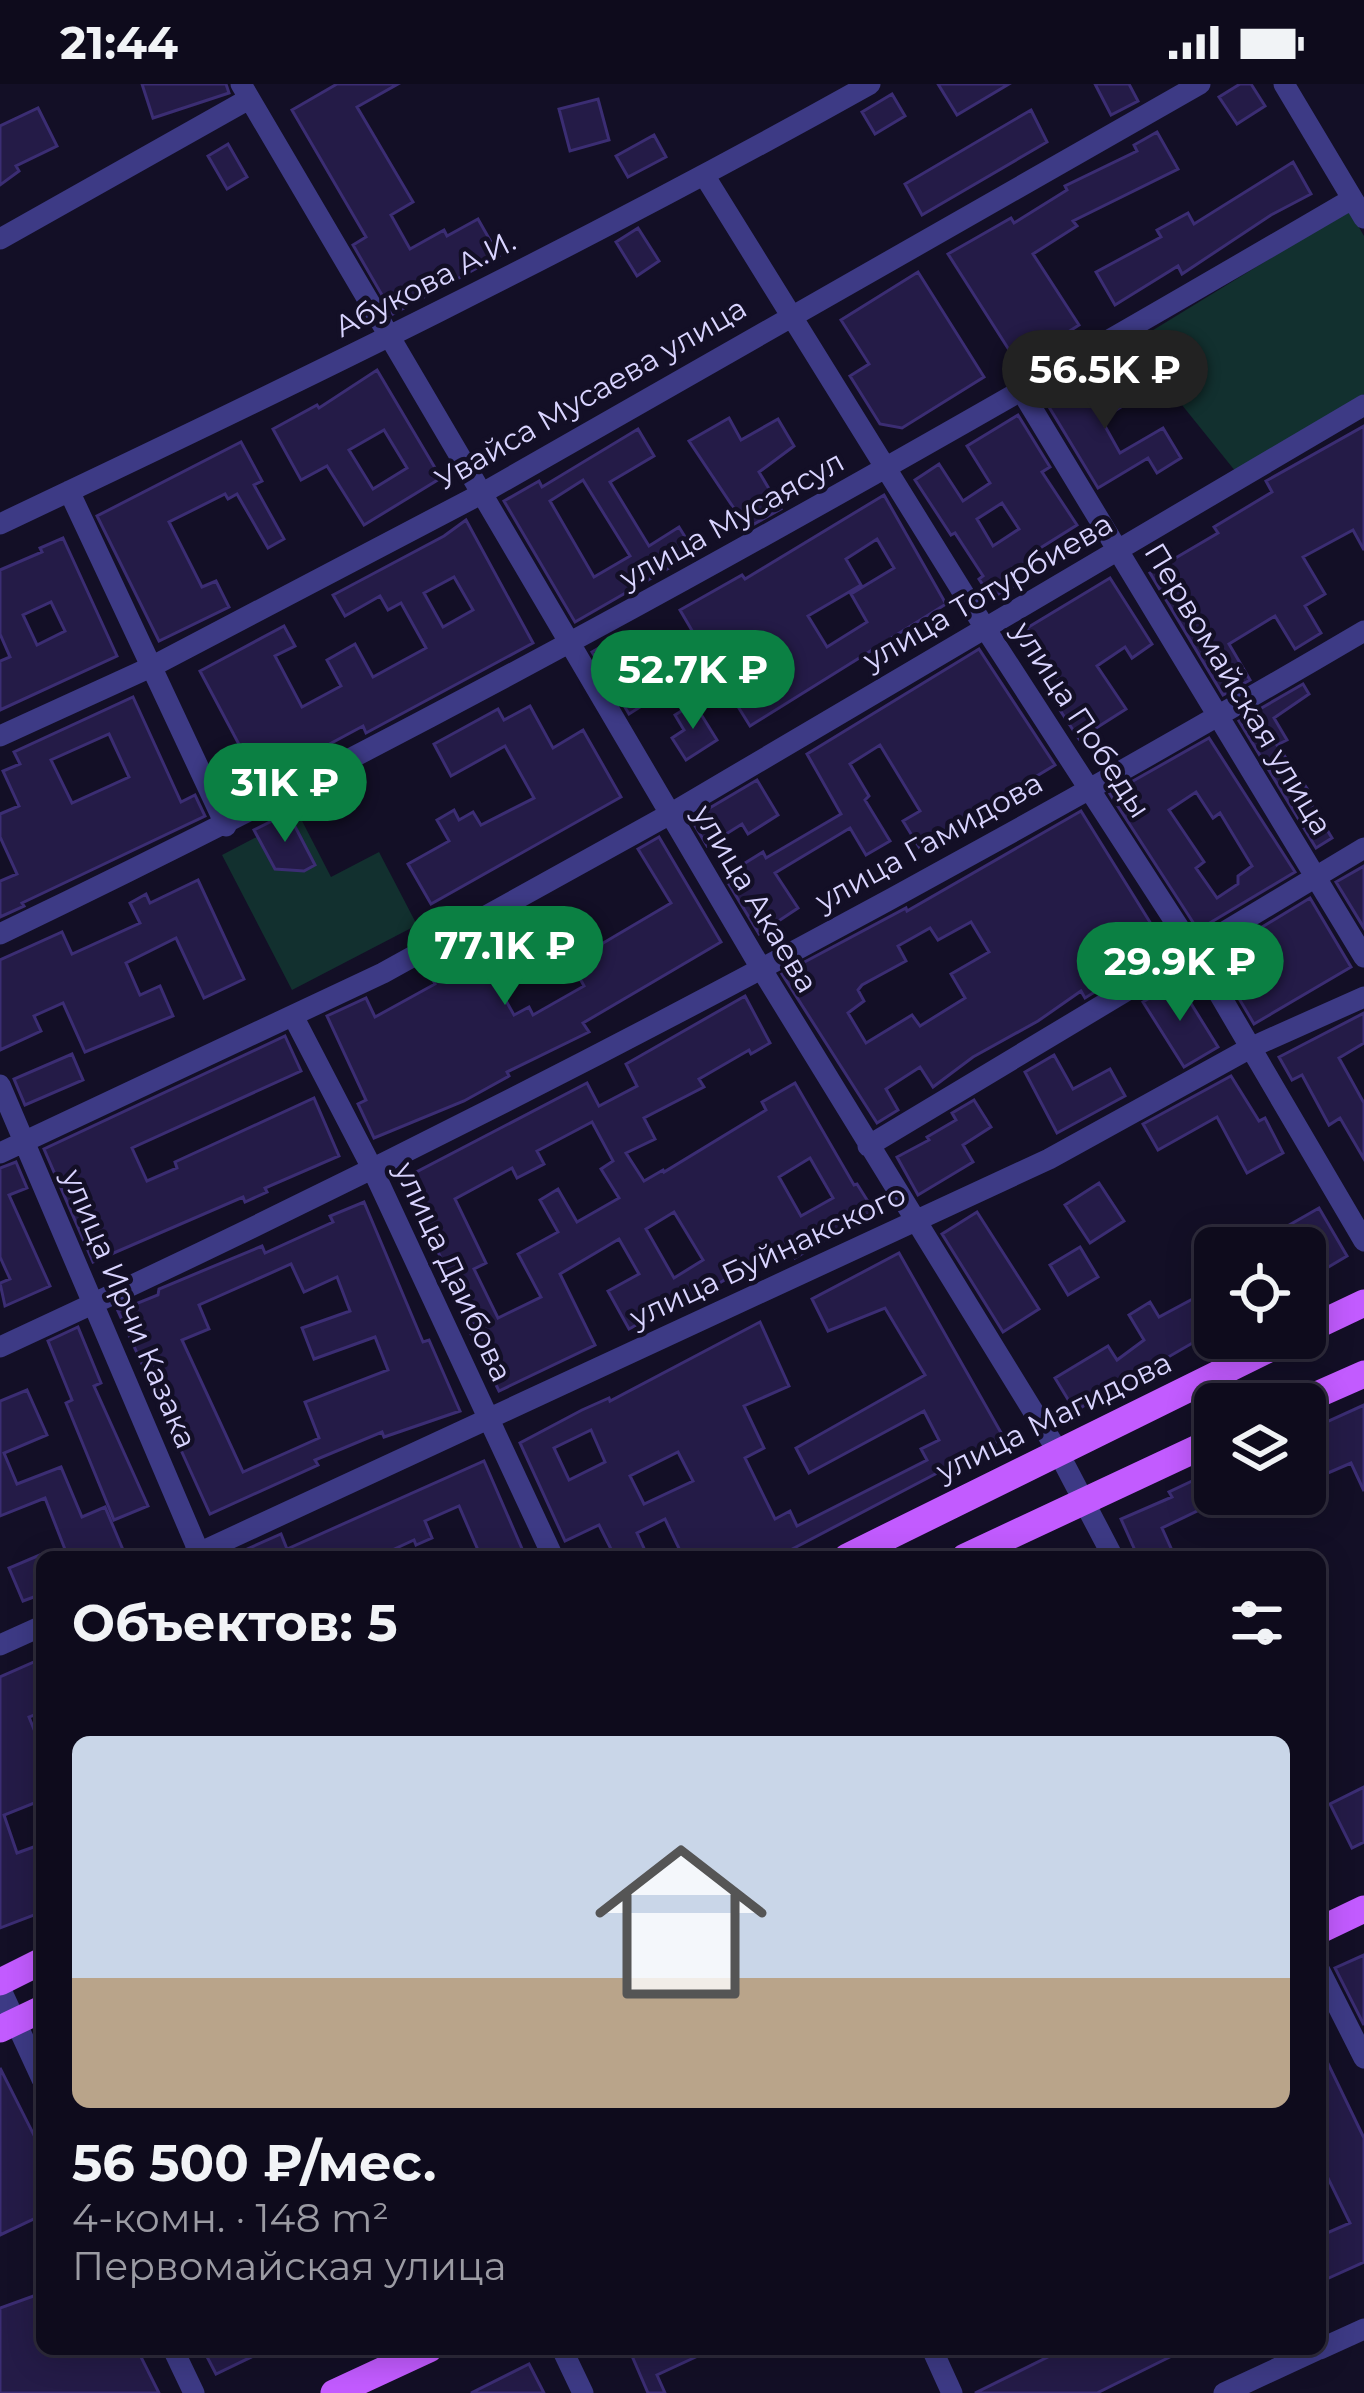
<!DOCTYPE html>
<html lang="ru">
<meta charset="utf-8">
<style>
:root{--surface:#0e0b1c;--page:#1c1929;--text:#f1f3f6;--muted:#9b9ba3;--line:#2e2b3b;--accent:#0b8043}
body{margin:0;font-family:Montserrat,sans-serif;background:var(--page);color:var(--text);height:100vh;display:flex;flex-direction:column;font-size:45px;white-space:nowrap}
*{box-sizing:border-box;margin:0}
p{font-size:39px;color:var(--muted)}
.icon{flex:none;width:66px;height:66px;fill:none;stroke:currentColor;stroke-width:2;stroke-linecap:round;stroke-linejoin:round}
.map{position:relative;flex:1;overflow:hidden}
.panel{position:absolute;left:36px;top:1467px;width:1290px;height:804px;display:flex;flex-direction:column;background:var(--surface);border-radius:18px;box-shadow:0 6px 30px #0003,0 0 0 3px var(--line)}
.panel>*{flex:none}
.controls{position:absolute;left:1194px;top:1143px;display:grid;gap:24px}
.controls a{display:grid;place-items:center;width:132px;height:132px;border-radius:18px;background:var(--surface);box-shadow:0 6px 30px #0003,0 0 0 3px var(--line);font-size:60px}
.price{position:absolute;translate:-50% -102px;padding:0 27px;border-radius:42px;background:var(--accent);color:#fff;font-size:39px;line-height:78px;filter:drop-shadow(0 3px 6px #0008)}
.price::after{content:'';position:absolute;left:50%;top:72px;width:36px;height:27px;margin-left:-18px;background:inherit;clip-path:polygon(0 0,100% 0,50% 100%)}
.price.active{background:#222;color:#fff}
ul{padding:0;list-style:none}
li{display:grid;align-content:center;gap:24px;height:636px;padding:0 36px}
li+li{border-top:3px solid var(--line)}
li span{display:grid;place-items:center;height:372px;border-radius:18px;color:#555}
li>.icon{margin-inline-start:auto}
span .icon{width:216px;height:216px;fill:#fffc;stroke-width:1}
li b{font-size:51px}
h2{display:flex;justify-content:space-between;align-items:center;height:144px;padding:0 36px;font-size:51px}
.status{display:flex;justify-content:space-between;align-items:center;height:84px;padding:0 60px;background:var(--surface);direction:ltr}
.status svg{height:33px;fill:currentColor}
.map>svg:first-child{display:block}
.green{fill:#12302f}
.building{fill:#241b47;stroke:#3b2d73;stroke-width:3;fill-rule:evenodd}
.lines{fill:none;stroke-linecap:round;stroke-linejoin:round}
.minor{stroke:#3d3a85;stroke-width:21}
.major{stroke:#c25bff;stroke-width:27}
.labels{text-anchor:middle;stroke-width:9;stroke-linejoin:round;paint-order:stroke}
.street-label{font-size:30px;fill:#d9d4ff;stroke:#130f26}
</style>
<div class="status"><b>21:44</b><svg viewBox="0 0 49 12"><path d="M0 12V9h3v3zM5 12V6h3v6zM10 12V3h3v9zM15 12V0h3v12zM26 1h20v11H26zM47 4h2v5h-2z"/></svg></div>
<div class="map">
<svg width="1364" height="2309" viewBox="0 0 1364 2309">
<rect width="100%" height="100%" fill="#130f26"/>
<path class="green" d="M1349,126l15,26v158l-128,78 -104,-129z
M299,731l32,62 48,-25 38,73 -125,65 -70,-135z"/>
<path class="building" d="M142,0h84l3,9 -76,25z
M337,0h61l-41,23 56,95 -22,13 19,34 34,-19 3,6 31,-17 21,37 -106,58 -40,-69 13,-8 -74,-127z
M938,0h71l-52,31z
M1095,0h34l9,17 -27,14z
M1240,0h11l14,22 -28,18 -18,-27z
M892,10l13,22 -30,18 -13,-22z
M598,15l11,41 -39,11 -11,-42z
M38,24l19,38 -41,20 3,5 -19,14v-59z
M1031,26l16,32 -125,73 -17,-31z
M1157,48l21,37 -105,52 4,5 -44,28 46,71 -61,39 -70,-110 63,-36 3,5 53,-33 -2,-4 72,-35 -3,-6z
M654,51l12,22 -38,20 -12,-21z
M228,60l19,33 -20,12 -19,-33z
M1293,78l18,32 -40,21 -89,59 -4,-8 -63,39 -19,-33 65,-35 -4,-7 31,-17 6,11z
M638,144l21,33 -22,15 -21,-34z
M918,188l66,105 -82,51 -22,-4 -30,-48 19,-12 -28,-44z
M377,286l64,108 -77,47 -37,-59 -26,14 -28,-51 44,-24 2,3zM384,346l23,38 -34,21 -24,-39z
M1099,287l22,36 -20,12 19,34 43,-25 18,30 -24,15 -9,-15 -50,30 -52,-86z
M1018,331l32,52 -8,5 35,53 -43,27 4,6 -27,17 6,9 -17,11 -13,-4 -8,-12 4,-3 -28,-43 -4,2 -36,-55 24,-16 24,37 27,-18 -23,-37zM1002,419l17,26 -26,17 -16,-27z
M729,334l12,22 37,-21 16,27 -35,26 22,37 -34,19 -58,-87z
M1364,342v124l-11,-20 -50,27 22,37 -20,12 16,27 -26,16 -20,-33 -46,28 21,36 -27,15 -73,-122 68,-40 -4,-6 58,-35 -6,-11z
M638,345l16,27 -44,26 39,64 30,-19 16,26 -120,69 -71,-121 35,-20 3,6zM583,396l47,76 -36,21 -44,-76z
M241,358l21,39 -8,4 30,54 -16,9 -31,-54 -9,5 -3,-5 -56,28 33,65 14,-6 13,26 -70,34 -62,-125z
M884,411l62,109 -196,122 -39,-63 -19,11 -17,-29 19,-11 -14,-24 62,-35 3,4zM877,455l17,29 -43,26 16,28 -40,25 -19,-31 53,-31 -15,-26z
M466,436l67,123 -167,90 -3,-7 -104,56 -59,-111 84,-45 11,20 -20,10 27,51 39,-21 -14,-26 28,-16 18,33 53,-29 -25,-45 -13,7 -8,-14 -35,20 -12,-21 111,-59zM454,493l19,33 -30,17 -19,-34z
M63,454l54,118 -117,54v-49l10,-4 -10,-23v-64l42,-18 -2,-4zM51,518l14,29 -28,14 -14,-30z
M1110,494l42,66 -20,14 -7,-11 -28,19 29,43 -47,30 -31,-47 13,-8 -34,-56z
M616,554l5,10 14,-8 13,22 -7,4 18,29 -30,19 -37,-62z
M979,565l76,116 -136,82 -16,-26 17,-10 -40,-66 -30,19 19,32 -4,4 25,41 -24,14 -16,-27 -75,45 23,35 -39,26 -35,-58 39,-24 3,6 75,-44 -34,-60z
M1303,600l6,10 -35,24 13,22 -10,5 31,45 -4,2 28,46 -16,10 -77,-127z
M133,613l48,105 14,-7 10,21 -183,87 2,3 -24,11v-36l17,-7 -17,-37v-23l19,-8 -16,-35 17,-7 -6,-12zM109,650l20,43 -57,26 -21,-43z
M694,619l23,37 -31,20 -14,-22 12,-8 -9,-15z
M530,622l23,42 30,-18 38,67 -190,107 -23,-40 41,-23 -12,-21 17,-10 5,10 14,-8 8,13 53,-27 -29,-52 -54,30 -17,-32 64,-35 6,11z
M1209,654l86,134 -97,58 -88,-136zM1196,708l17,26 7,-5 32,53 -14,10v8l-21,14 -21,-30 8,-6 -35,-52z
M757,696l21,35 -30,19 -6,-10 -35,22 -16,-27z
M1081,727l85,137 -81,50 -4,-7 -43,30 -65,36 -40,30 -13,-20 -34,22 12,21 -21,13 -95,-149 124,-66 1,3zM971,838l18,30 -38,22 14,24 -45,28 -8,-11 -46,28 -18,-30 16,-12 -6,-11 4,-5 44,-24 -8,-15 32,-18 8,12z
M288,729l27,52 -11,6 -29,-2 -21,-39z
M659,753l62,105 -138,81 6,9 -82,40 2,4 -45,25 -90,37 -16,-34 8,-4 -39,-84 39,-18 9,19 60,-33 -9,-18 96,-53 17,30 -49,29 24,43 15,-8 4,8 51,-29 -13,-24 100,-59 -33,-54z
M1364,782v62l-28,-46z
M198,796l46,99 -40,19 -28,-60 -50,25 14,32 20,-9 13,30 -88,36 -22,-49 -29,13 7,15 -41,19v-90l62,-28 10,22 68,-31 -10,-20 16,-9 4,9z
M1310,814l41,69 -97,57 -40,-68z
M1177,897l41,66 -34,20 -41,-65z
M745,912l25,47 -19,11 -2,-4 -50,29 5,8 -60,31 11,21 -29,14 18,28 19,-11 1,2 102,-62 -4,-8 33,-19 59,102 3,-1 17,27 -79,47 -6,-11 -28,17 -3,-4 -67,40 -2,-4 -60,33 -21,-38 31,-17 -20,-35 -59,35 35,71 -96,46 -29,-59 5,-3 -72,-150 184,-96 12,23 38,-20 -11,-22zM592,1038l21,39 -12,8 18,29 -42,24 -19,-33 -18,11 18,32 -40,22 23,43 -43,21 -24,-49 12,-6 -31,-64 57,-31 5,10 27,-14 -7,-13zM810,1074l23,40 -32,18 -22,-39zM674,1128l29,48 -29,18 -28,-49z
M1364,929v30l-25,15 25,45v56l-24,-41 -11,7 -27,-50 -10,5 -13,-23z
M285,952l16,35 -169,77 15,33 30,-13 -2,-6 139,-64 25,58 -74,32 2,4 -22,10 -2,-5 -150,65 -49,-113z
M72,970l11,26 -58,25 -11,-26z
M1054,971l19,34 37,-20 15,27 -68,37 -32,-61z
M1231,992l28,45 6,-3 18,35 -36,20 -30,-56 -59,33 -15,-26z
M974,1016l17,27 -28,18 10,17 -55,33 -21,-38 32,-17 -2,-3 29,-17 -4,-7z
M16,1078l11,26 -18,7 41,91 -45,20 -5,-23 10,-4 -10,-22v-89z
M1099,1099l25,38 -34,22 -25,-38z
M364,1118l59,140 6,-2 31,71 -76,26 -2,-5 -67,28 3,5 -108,49 -92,-203 40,-16 1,-6 103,-43 3,7 68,-31 -3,-6zM291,1180l13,28 33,-15 13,34 -48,17 12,31 61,-22 13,33 -83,32 14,36 -76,34 -61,-132 27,-11 -10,-24z
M1319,1124l28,48 -27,16 -14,-24h-78l36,-21 6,9z
M977,1128l62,97 -36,23 -61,-98z
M1080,1163l18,30 -30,18 -18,-30z
M899,1169l105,185 -227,119h-94l-18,-38 -28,14 11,24h-33l-16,-32 -34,16 -45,-98 62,-33 27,-12 1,3 150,-79 29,64 -45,20 20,42 -19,10 30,61 15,-8 7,15 130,-66 -6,-11 18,-9 -15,-29 -115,62 -13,-25 129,-73 -40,-67 -57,23 -16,-32zM591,1346l14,32 -36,18 -15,-32zM678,1368l15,29 -49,23 -14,-28z
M1215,1203v43l-140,81 -20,-33 53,-32 9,14 27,-20 -15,-25 21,-13 9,15z
M78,1243l23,56 -7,3 54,120 -34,14 -48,-117 6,-3 -24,-59z
M27,1306l20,45 -43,18 13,31 44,-17 21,50 23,-10 21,50h-58l-23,-59 -45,18v-115z
M1364,1321v86l-13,-28 -23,10 -19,-43z
M484,1377l39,90 -13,6h-29l-22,-51 -34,15 7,17 -16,7 -2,-5 -37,17h-148l52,-23 6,15z
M1209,1389l6,21 7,5 -60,29 13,29h-37l-17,-38 51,-22 -3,-5z
M42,1470v40l-19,7 -14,-33z
M34,1578l8,17v33l-13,5 13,32v51l-38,15 13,38 25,-9v68l-42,16v-251z
M1364,1703v55l-12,6 -22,-44z
M1364,1871v70l-29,-57z
M1320,1963l44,91v124l-44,20v-46l30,-13 -30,-61z
M0,1984l42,83v64l-42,20z
M42,2209v56h95l22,44h-159v-85z
M203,2265h65l-52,25z
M629,2265h84l-56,26 8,18h-17z
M1064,2265h122l-89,44h-122z
M529,2280l15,29h-73z"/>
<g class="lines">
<path class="minor" d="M241,0l521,886 295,480 56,107
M1284,0l80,134
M704,91l281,453 209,323 170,290
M0,155l247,-139
M1022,308l342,565
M69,407l157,335
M0,440c294,-139 586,-281 870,-440
M0,652l151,-69 330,-173 719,-410
M0,850c463,-222 909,-476 1352,-735
M293,932l79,152 181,389
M0,1001l201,472
M868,1062l496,-298
M0,1069l383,-180 287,-159 694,-409
M0,1263c466,-215 922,-456 1364,-716
M190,1473l859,-398 203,-112 112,-50
M0,1561l42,-19
M1320,1887l44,87
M0,1904l42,91
M173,2265l21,44
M562,2265l21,44
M932,2265l20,44
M1320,2265l44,-20
M1224,2309l95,-44"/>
<path class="major" d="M1305,1247l59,-28
M1296,1320l68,-30
M847,1473l444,-219
M965,1473l250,-117
M1320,1846l44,-21
M0,1898l42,-21
M0,1945l42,-20
M334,2309l95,-44"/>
</g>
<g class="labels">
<g class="street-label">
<text transform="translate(425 200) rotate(-27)" y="10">Абукова А.И.</text>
<text transform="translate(591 310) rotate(-30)" y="10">Увайса Мусаева улица</text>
<text transform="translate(732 436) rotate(-29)" y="10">улица Мусаясул</text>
<text transform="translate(988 508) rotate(-30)" y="10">улица Тотурбиева</text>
<text transform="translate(1238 605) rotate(59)" y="10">Первомайская улица</text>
<text transform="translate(1081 636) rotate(57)" y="10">улица Победы</text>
<text transform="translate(929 758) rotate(-29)" y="10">улица Гамидова</text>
<text transform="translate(755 815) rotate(59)" y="10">улица Акаева</text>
<text transform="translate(768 1172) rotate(-25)" y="10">улица Буйнакского</text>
<text transform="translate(453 1188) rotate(65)" y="10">улица Даибова</text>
<text transform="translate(129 1225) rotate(67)" y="10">улица Ирчи Казака</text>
<text transform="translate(1054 1333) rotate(-26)" y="10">улица Магидова</text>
</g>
</g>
</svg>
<div class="controls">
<a><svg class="icon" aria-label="locate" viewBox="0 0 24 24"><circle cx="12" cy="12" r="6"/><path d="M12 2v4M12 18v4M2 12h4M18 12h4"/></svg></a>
<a><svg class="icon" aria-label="layers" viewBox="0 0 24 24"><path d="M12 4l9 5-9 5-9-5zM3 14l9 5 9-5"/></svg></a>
</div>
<b class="price active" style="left:1105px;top:348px">56.5K ₽</b>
<b class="price" style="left:693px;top:648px">52.7K ₽</b>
<b class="price" style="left:285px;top:761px">31K ₽</b>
<b class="price" style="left:505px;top:924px">77.1K ₽</b>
<b class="price" style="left:1180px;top:940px">29.9K ₽</b>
<section class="panel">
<h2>Объектов: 5<svg class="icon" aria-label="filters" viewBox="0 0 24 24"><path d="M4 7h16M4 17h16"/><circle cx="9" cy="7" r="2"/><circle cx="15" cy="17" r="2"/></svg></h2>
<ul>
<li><span style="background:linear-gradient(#c9d6e8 65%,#b9a48a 0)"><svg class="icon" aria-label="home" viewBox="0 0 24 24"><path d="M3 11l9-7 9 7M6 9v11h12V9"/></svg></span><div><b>56 500 ₽/мес.</b><p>4-комн. · 148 m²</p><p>Первомайская улица</p></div></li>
</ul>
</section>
</div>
